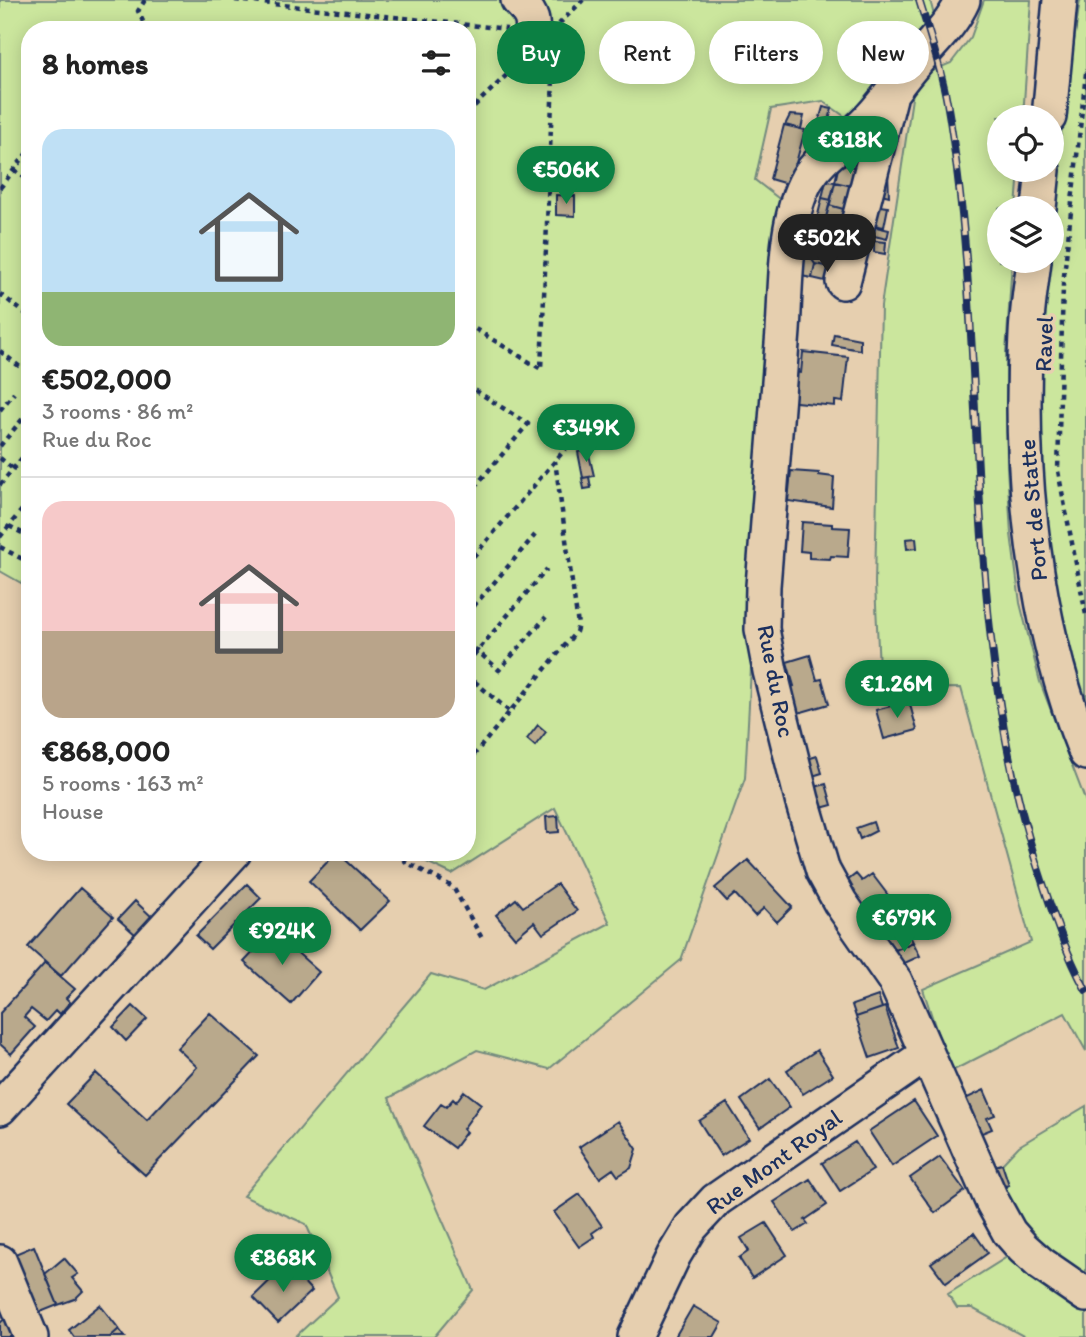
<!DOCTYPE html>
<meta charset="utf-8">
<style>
:root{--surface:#fff;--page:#f6f6f6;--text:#222;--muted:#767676;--line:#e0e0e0;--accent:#0b8043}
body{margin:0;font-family:Itim,sans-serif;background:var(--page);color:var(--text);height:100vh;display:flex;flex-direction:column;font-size:26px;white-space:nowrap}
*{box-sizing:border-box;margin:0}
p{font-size:23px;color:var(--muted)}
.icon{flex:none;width:38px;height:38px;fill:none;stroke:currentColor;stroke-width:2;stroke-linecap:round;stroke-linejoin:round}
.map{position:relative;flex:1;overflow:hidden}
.side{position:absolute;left:21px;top:21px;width:455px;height:840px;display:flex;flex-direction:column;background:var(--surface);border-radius:28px;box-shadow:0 4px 18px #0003}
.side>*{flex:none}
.top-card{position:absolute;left:497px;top:21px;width:483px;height:63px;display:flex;gap:14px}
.tools{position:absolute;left:987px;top:105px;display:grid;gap:14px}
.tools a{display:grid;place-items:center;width:77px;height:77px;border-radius:50%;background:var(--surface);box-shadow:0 4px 18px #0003;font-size:35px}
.price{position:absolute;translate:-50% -60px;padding:0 16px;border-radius:24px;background:var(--accent);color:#fff;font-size:23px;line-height:46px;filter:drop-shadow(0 2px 4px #0008)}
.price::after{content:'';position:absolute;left:50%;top:42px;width:21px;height:16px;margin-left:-10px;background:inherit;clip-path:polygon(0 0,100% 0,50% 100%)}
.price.current{background:#222;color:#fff}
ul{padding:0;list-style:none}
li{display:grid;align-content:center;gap:14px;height:371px;padding:0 21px}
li+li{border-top:2px solid var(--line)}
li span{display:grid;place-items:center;height:217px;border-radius:21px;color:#555}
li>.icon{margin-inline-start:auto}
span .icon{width:126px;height:126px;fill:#fffc;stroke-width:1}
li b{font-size:30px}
h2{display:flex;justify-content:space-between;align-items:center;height:84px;padding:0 21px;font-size:30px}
.tag{padding:0 24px;border-radius:32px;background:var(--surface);box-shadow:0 4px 18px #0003;font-size:24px;line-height:63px}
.tag.current{background:var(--accent);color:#fff}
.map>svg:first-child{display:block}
.green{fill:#cbe69d;stroke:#738a7e;stroke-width:2}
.building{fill:#b9a98c;stroke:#1b2f5e;stroke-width:2}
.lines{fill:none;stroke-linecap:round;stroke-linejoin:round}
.minor-casing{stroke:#1b2f5e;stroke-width:38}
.path{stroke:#1b2f5e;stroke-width:4.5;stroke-dasharray:5 5;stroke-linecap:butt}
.minor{stroke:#e6cfaf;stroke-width:33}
.rail-casing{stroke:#1b2f5e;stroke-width:8}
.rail{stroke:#e6cfaf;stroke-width:5;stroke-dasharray:16;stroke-linecap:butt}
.labels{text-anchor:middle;stroke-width:7;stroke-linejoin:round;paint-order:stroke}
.street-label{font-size:24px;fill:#1b2f5e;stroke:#e6cfaf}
</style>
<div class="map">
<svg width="1086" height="1337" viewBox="0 0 1086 1337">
<rect width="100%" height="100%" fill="#e6cfaf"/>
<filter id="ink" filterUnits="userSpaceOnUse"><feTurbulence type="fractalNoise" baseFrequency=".0143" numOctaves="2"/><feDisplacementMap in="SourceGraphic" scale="14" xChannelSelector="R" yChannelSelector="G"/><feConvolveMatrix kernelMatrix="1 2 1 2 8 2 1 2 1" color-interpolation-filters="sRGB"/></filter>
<g filter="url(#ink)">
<path class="green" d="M0,0h930l6,23 -75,105 -38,-27 -52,8 -16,71 32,25 -25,261 -17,312 -64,182 -132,109 -72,-19 -88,48 84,192 -39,47h-139l43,-40 -32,-73 -63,-28 188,-222 53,16 126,-67 -55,-115 -103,66 -32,-15 -7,-7h54v-822h-437v558l-30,-17z
M984,0h47l-8,117h-24v53h20l-3,38h-17v53h13l-6,92 1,114 4,67 9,69 20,79 46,120v249l-21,-38 -115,59 -27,-83 108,-47 -70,-254 -81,1 -5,-105 6,-278 34,-228 36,-15 20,-26z
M1080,0h6v715l-41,-165 -9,-150 11,-139h5c0,-88 16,-175 28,-261z
M1086,1106v184l-63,-42 -30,-58 16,-5 -7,-21 17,-18z
M1015,1252l71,50v35h-61l-53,-29h-15l-9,-14z"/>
<path class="building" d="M823,107l9,2 -5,18 -9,-2z
M790,115l14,1 -3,13 -16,-4z
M784,125l21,5 -15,55 -20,-6z
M852,146l16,8 -4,15 -16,-3z
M839,164l25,5 -4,19 -25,-6z
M888,171l1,25 -19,-5z
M826,181l9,1 -4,18 -9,-2z
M835,182l25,6 -6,24 -25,-7z
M556,195l19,1v20l-19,-1z
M822,198l9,2 -6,21 -8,-2z
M829,205l25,7 -7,28 -25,-6z
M872,205l16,2 -4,20 -16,-3z
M872,226l17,4 -2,9 -17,-4z
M810,232l12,2 -7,4 -4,20 4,6 -3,14 -11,-2z
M822,234l25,6 -6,29 -26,-5 -4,-6 4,-20z
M874,241l12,1 -1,12 -11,-2z
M815,264l26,5 -3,15 -26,-6z
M834,334l26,5v11l-28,-5z
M803,352l45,5 -5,45 -8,-1v5l-49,-5 3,-29 12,1z
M588,450l6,26 -11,2 -5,-26z
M791,471l28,2v2l15,2 -2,30 -44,-6z
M589,477l2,11 -7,1 -2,-11z
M802,522l30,2v3l18,1 -2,29 -17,-1 -1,3 -21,-1v-6l-9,-1z
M916,538l1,10 -10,1 -1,-10z
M810,655l7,25 5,-1 7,25 -41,12 -7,-26 13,-4 -7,-24z
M909,701l8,29 -33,9 -8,-29z
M538,725l8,7 -11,14 -8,-7z
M817,756l5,17 -16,5 -5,-17z
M826,784l6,21 -11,3 -6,-21z
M558,816l1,16 -12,1 -1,-16z
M873,822l3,9 -16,8 -4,-11z
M337,852l53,49 -30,29 -51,-49z
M748,860l44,47 -15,15 -13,-14 -9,8 -20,-22 -8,7 -12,-13z
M856,874l6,7 10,-7 22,29 -23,17 -29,-35z
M247,884l14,14 -51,51 -14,-13z
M557,884l20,27 -34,23 -9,-12 -19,16 -19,-23 20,-16 7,8z
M80,888l33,29 -52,59 -33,-29z
M135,901l17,16 -16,18 -18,-16z
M904,924l9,18 -24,11 -8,-17z
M273,931l46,41 -28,32 -47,-42z
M913,942l7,14 -24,11 -7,-14z
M45,963l30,26 -9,9 4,4 -10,12 -4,-4 -10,11 -15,-12 -7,8 11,10 -24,27 -11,-10v-31z
M878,996l4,12 -26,9 -4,-12z
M133,1006l14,13 -21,22 -13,-14z
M885,1007l14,41 -29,10 -14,-41z
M210,1013l49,43 -114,119 -79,-71 30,-31 51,47 50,-53 -20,-19z
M817,1050l16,25 -30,19 -16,-24z
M770,1079l20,28 -30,21 -19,-28z
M984,1090l11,25 -8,3 5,11 -20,8 -13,-35z
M464,1091l17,13 -18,25 3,3 -12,16 -30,-22 17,-22 5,3 7,-8 3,3z
M914,1101l23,35 -45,30 -23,-35z
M727,1103l22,35 -28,18 -22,-35z
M618,1121l19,28 -6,19 -13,8 -5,-7 -13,9 -21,-31z
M855,1142l18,28 -33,21 -18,-28z
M940,1157l25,34 -30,22 -25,-35z
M1002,1164l7,21 -16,5 -6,-22z
M810,1179l17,26 -22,15 3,4 -13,8 -21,-30z
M580,1194l22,32 -10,7 2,4 -15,10 -25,-35z
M766,1223l21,32 -35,23 -13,-20 10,-7 -8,-13z
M974,1233l14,20 -42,30 -15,-20z
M34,1246l24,59 -20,8 -23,-59z
M64,1258l14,16 -6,4 11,13 -8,8 -17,6 -13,-31z
M287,1264l25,27 -34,32 -25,-26z
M100,1305l19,24 -9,8h-36l-5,-7z
M693,1306l29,17 -8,14h-39z
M11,1313l10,24h-21v-14z
M119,1329l6,8h-15z"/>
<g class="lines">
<defs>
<path id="minor" d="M518,0c20,20 14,25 13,51
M963,0c-11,25 -31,42 -48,63 -19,21 -33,46 -55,65 -18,17 -40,29 -53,51 -23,41 -21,106 -24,152 -7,85 -14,170 -20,255l-1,43 8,42 32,129 21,71 17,31 55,79 97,220 17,31 14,16 18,16 45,31
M1049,117l11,-117
M1039,208l4,-38
M1034,261c-3,24 -7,49 -8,74 -8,137 8,290 60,418
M843,282l47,-184
M0,1108l234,-256
M0,1262l31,75
M635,1337l39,-82 17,-28 25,-27 211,-146"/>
</defs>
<use href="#minor" class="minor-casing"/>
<path class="path" d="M145,0l-7,11 9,19
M235,0l272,29
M559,24l24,-24
M1086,73l-23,212 -5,186 28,144
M467,113l46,-44
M14,169l16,13
M0,188l30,-39
M0,294l30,23
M467,324l74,45 12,-292 -6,-7
M0,351l30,24
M467,385l61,39 -61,72
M0,410l14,-17
M0,446l30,-36
M0,458l13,11
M0,485l30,-37
M9,526l21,11
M0,537l30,-37
M0,547l30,16
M467,564l106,-124
M467,614l68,-79
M467,642l32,28 47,-53
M467,663l80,-94
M467,675l42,36
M467,725l1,1
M467,763l109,-131 2,-7 -23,-164
M396,852l10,10 47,25 30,53"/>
<use href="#minor" class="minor"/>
<defs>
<path id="rail" d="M919,0c10,33 22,68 28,102 44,253 11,512 89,760 14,43 28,88 50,128"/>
</defs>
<use href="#rail" class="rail-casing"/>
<use href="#rail" class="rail"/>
</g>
</g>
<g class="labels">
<g class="street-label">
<text transform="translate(1044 344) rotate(-88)" y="8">Ravel</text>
<text transform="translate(1033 510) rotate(-95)" y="8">Port de Statte</text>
<text transform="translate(776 681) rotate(79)" y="8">Rue du Roc</text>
<text transform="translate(774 1162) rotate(-36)" y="8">Rue Mont Royal</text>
</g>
</g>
</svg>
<div class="tools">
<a><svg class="icon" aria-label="locate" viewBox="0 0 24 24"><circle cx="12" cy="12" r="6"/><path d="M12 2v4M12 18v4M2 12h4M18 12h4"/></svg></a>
<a><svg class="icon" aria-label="layers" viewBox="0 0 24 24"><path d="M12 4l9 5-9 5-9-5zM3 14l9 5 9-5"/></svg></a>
</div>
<b class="price" style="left:850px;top:176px">€818K</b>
<b class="price" style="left:566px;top:206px">€506K</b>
<b class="price current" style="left:827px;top:274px">€502K</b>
<b class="price" style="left:586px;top:464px">€349K</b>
<b class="price" style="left:897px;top:720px">€1.26M</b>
<b class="price" style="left:904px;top:954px">€679K</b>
<b class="price" style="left:282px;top:967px">€924K</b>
<b class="price" style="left:283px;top:1294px">€868K</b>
<div class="top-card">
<a class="tag current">Buy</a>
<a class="tag">Rent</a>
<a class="tag">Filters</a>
<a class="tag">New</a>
</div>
<section class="side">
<h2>8 homes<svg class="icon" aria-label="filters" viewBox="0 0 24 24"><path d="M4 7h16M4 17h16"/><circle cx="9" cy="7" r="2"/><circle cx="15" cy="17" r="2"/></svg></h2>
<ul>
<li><span style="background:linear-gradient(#bfe0f5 75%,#8fb573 0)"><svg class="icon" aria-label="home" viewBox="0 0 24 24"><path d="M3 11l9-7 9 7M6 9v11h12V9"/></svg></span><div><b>€502,000</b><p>3 rooms · 86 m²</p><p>Rue du Roc</p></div></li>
<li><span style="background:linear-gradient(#f6c9c9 60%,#b9a48a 0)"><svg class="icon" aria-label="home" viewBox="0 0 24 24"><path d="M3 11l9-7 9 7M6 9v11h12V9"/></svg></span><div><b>€868,000</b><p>5 rooms · 163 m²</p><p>House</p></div></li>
</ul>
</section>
</div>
